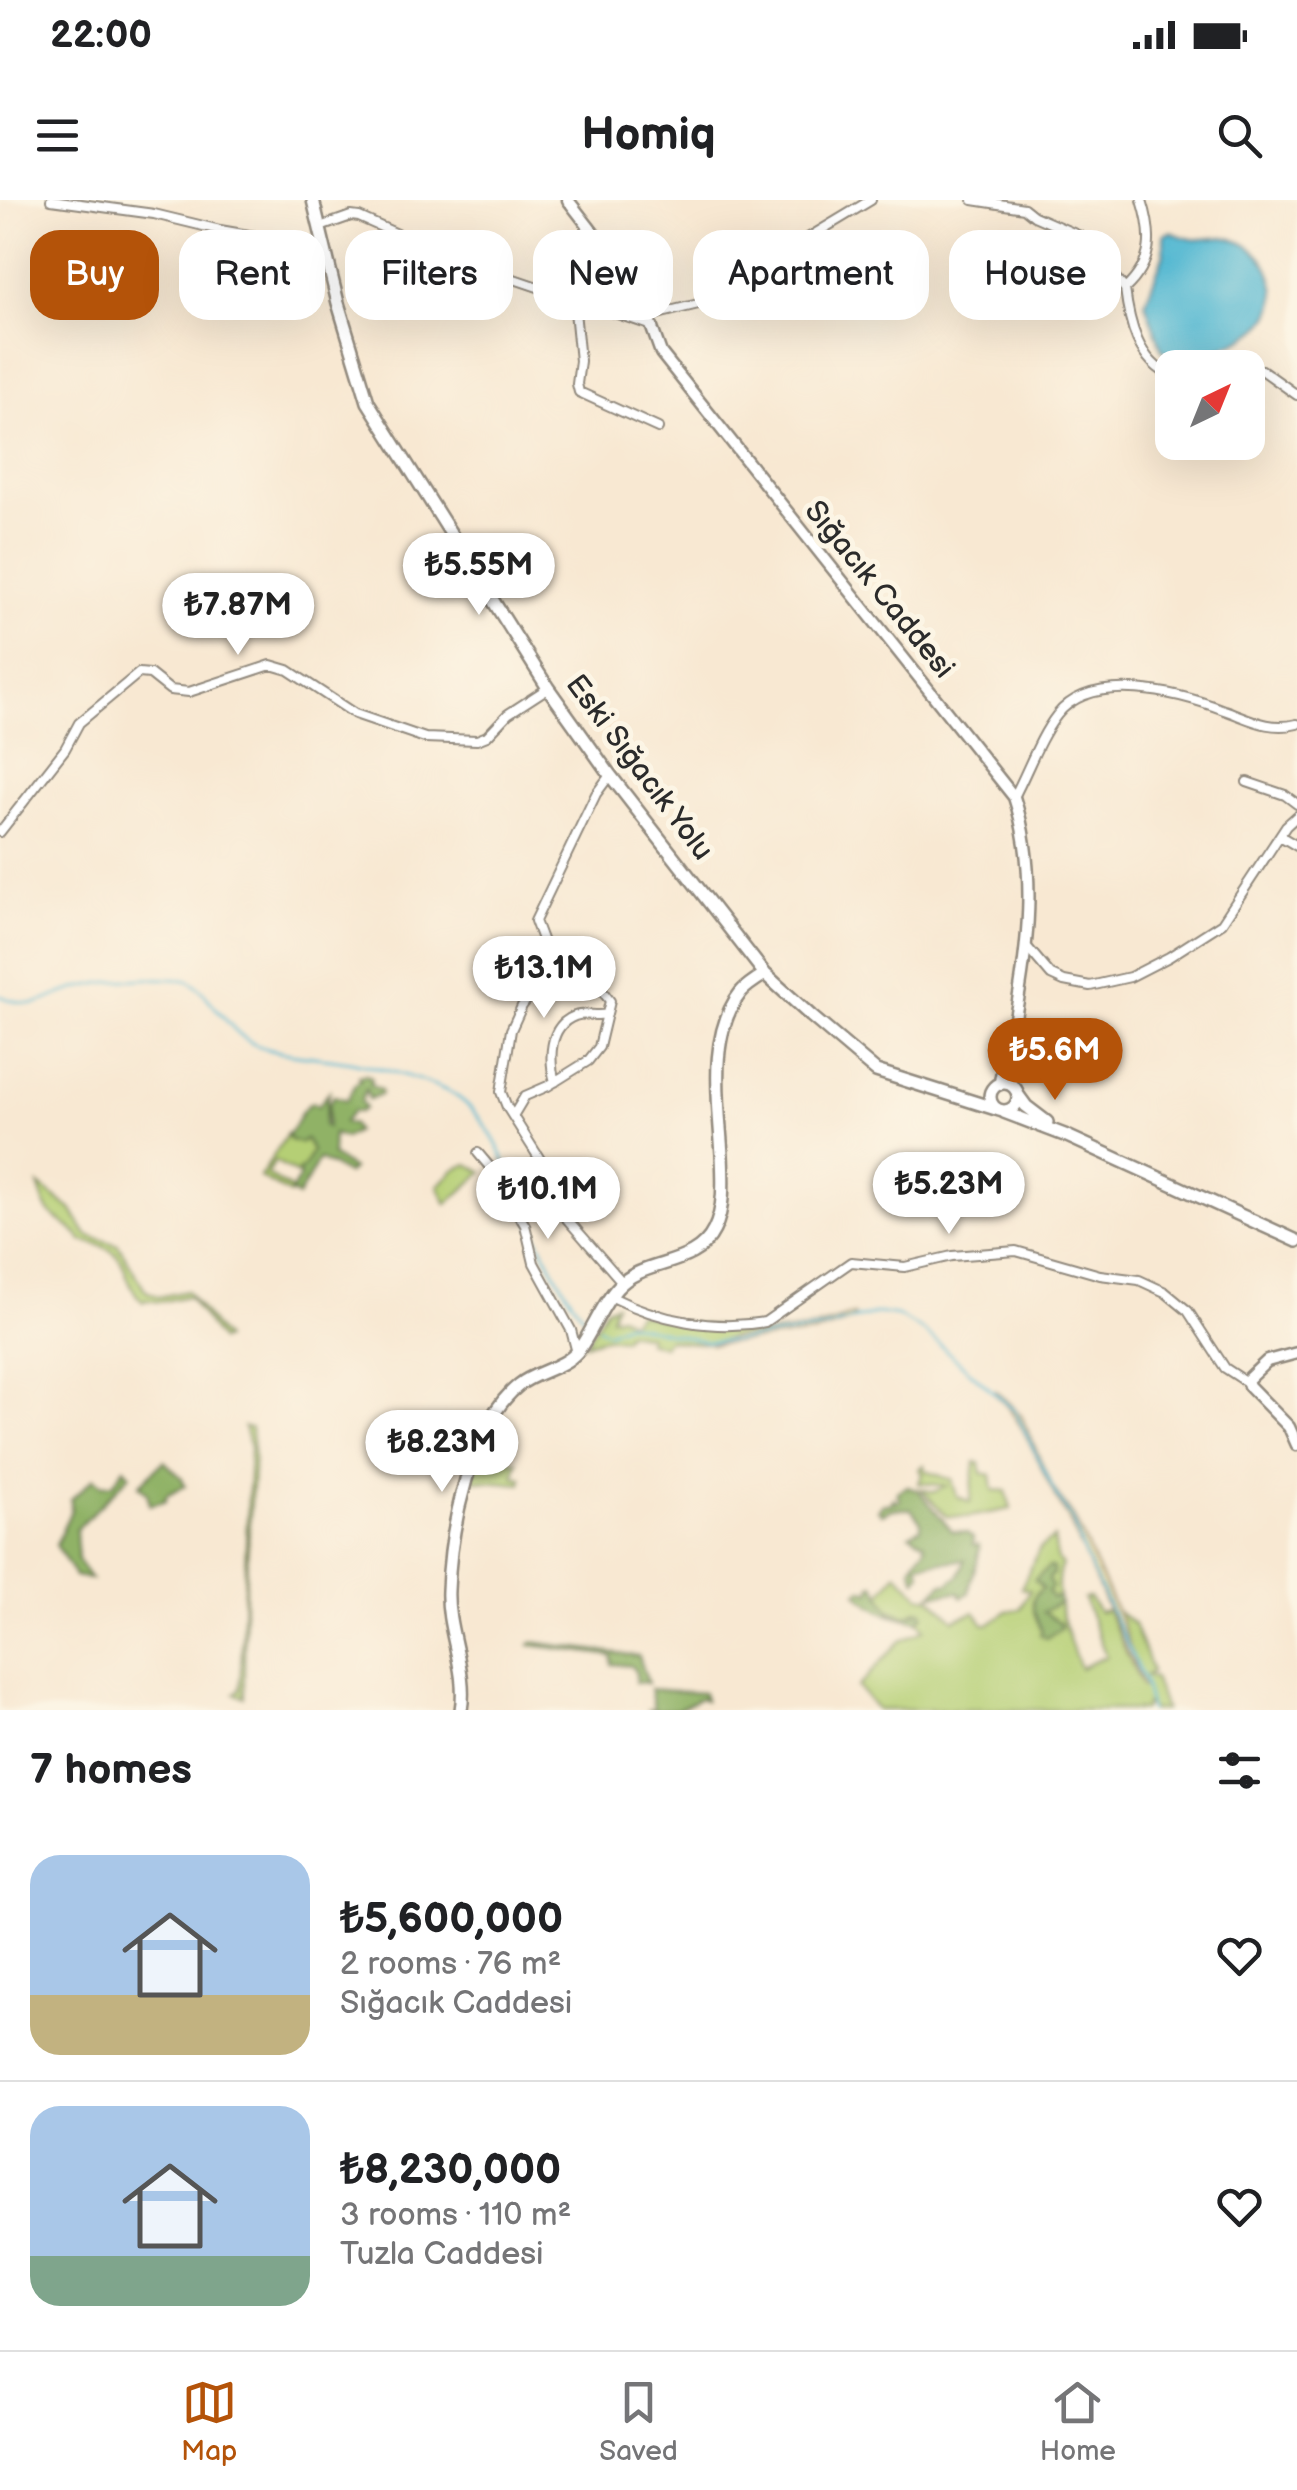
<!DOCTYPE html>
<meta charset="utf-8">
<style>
:root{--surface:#fff;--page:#f6f6f6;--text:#202124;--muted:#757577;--line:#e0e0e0;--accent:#b45309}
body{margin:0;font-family:"Balsamiq Sans",sans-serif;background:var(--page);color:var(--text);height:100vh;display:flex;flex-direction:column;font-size:38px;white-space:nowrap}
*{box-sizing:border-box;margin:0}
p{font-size:32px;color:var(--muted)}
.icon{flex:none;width:55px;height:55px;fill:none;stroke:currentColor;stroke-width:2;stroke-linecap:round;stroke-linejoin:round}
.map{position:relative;height:1510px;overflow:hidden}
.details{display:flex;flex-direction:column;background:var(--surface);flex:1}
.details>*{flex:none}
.top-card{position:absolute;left:30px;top:30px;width:1238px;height:90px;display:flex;gap:20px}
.needle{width:65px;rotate:43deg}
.fabs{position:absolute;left:1155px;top:150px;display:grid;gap:20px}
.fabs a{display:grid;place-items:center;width:110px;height:110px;border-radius:20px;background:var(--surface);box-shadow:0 10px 40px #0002;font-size:50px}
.price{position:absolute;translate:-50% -85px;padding:0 22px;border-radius:35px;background:#fff;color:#222;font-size:32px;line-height:65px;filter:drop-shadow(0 2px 5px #0008)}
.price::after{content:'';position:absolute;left:50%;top:60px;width:30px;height:22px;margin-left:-15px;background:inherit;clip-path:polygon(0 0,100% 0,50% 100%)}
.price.selected{background:var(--accent);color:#fff}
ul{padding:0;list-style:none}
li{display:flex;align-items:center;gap:30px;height:250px;padding:0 30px}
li+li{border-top:2px solid var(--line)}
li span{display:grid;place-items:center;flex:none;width:280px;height:200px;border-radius:30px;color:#555}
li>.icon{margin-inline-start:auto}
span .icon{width:120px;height:120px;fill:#fffc;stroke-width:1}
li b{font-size:42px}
h2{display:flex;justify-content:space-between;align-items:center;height:120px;padding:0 30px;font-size:42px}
.chip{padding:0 35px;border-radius:30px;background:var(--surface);box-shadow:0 10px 40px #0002;font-size:35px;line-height:90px}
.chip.selected{background:var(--accent);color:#fff}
.status{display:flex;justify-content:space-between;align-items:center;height:70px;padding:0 50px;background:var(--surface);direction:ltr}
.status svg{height:28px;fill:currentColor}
header{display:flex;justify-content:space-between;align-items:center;height:130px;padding:0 30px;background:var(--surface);font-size:45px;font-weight:800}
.tab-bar{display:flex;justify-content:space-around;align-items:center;height:140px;border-top:2px solid var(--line);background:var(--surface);font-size:28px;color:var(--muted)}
.tab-bar a{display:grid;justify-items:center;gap:5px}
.tab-bar .selected{color:var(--accent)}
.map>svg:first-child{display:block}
.green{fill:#b5cf75;stroke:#707d50;stroke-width:2.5}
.forest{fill:#90b266;stroke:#5e6e48;stroke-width:2.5}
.sand{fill:#eeda9e;stroke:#8c8264;stroke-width:2.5}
.water{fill:#53b8d2;stroke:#3f727e;stroke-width:2.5}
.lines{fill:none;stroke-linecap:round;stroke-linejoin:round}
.stream{stroke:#53b8d2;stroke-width:2.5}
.minor-casing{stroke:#928a7e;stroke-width:12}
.tertiary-casing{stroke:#928a7e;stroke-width:15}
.secondary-casing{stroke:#928a7e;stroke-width:16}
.minor{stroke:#fff;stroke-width:8}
.tertiary{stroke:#fff;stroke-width:10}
.secondary{stroke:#fff;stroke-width:11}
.labels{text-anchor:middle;stroke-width:10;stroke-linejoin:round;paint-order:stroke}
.street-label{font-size:30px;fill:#2b2b2b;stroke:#fcf5e5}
</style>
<div class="status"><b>22:00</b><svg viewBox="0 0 49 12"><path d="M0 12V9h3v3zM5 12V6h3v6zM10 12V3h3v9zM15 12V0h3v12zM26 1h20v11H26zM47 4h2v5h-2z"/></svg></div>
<header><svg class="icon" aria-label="menu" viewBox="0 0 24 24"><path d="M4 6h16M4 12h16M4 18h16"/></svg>Homiq<svg class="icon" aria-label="search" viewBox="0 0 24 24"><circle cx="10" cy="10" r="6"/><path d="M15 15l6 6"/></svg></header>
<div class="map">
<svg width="1297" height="1510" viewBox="0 0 1297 1510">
<rect width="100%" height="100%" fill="#fcf5e5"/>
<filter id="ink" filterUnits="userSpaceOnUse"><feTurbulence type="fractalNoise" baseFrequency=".01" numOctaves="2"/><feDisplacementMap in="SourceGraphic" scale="20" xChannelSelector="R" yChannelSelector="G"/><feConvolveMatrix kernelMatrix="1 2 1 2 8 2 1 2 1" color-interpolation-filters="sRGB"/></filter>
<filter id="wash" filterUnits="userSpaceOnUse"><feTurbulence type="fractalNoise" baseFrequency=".0048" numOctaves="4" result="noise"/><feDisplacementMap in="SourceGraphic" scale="40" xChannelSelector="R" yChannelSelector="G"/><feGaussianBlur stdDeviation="2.25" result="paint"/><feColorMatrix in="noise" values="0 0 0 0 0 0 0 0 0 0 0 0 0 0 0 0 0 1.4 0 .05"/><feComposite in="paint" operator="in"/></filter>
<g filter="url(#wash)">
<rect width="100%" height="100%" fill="#f8e8d2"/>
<path class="green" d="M287,934l3,6 17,-1 5,12 -12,25 -25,-15 -8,13 25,16 -2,4 -30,-17z
M468,964l15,8 -36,32 -9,-18 17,-17z
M39,985l32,24 16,26 31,10 28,46 13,6 28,-6 37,48 -4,2 -32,-45 -27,6 -16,-2 -2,2c-28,-27 -5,-51 -61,-61 -18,-26 -36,-16 -43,-56z
M615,1104l-4,13 9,-2 10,7 8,-9c42,11 80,15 124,15l2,6c-33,6 -62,14 -96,5l-5,7 -16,-5 2,-5 -21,-4 -5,7 -17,-2 -21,7 21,-36z
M244,1227l7,1 3,30 -9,133 -1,106 -9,-3 5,-5 10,-241z
M489,1232l3,1 -7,22 32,7 -3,14 8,2 -1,6 -50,-4z
M975,1262l5,1 2,10 9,2 2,15 13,1 5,18 -43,8 -22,-1 -25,-27 13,3 12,-6 -27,-3 4,-9 -3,-5 4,-4 2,6 26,9 5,16 13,6z
M1054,1338l3,21 5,6c-13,25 8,78 18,103l26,-12 -22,-57 5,-2 10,15 8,-2 35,76 -28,-77 20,15 18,47 -6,5 8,2 11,32h-13l-6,-6 -2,6h-267l-19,-23 41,-45 26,-13 -7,-8 6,-7 -7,-4 -10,6c-16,-4 -21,-7 -26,-23l16,-20 23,23 11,2 23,22 21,-8 9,12h6l17,-13 13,-2 10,-19 -9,-2 19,-40z"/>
<path class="forest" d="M366,875l5,2v8l10,5v4l-12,5 -3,-9 -5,11 4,7 -5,4 -7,-1 -9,11 8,2 4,7 -11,7 -12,-4 -1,21 20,14 -5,5 -28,-15 -21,38 -7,-5 9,-16 -2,-5 6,-4 8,-16 -6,-12 -6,4 -10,-3 -3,-6c13,-9 10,-25 26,-32l5,4 11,-14 -5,33 3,2 2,-23 5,-8 13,4 8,-16 5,-3 -1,-5z
M164,1261l18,17 3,8 -19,9v5l-16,5 -3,-12 -8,-8z
M124,1268l6,7 -54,55 2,31 13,18 -16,-3 -19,-31 15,-35v-11l23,-21 8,7 11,-1z
M908,1286l10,4 34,41 15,2 6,5v7h6c2,15 -9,30 -10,48l-7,4 -3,-5 -28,3 12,-12 5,1 11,-8 6,-16 -47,4 3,9 -5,7 -5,-13 14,-19 -1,-5 -14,-9 11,-6v-6l-10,-13h-18l-11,5 -4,-4 5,-6h7l4,-6 1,4 5,-2 -3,-8z
M1049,1367l4,1v6l-4,4 3,10 -4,3 4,7 7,-1 1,5 -17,10 18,12 -1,5 -14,9 -6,-4 2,-3c-6,-15 -18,-31 1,-43l-9,-8z
M875,1384l15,28 17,4 15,-6 2,4 -6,7c-26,-4 -43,-9 -61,-28l5,-4 8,3 2,-7z
M532,1442l107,14 9,27 -13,-1 1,-9 -5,-7 -19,-2v-8l-82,-11z
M650,1489l53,4 2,7 -5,-2 -24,12h-30l8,-1z"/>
<path class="sand" d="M854,1115v5l-39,13 -105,12 24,-8 81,-9z
M996,1191l25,24 31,72 21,29 48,105 22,67 -76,-172c-27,-39 -36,-90 -72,-122z"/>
<path class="water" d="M1170,32c7,2 15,6 22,7 17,2 30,-6 46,2 16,7 26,17 32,32 24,59 -44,72 -83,88l-25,-11 -17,-47 19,-49v-19z"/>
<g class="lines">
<path class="stream" d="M0,796c43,17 41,1 79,-8 28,-8 76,-12 106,-8 18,2 42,53 71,65 33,13 70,11 104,19 28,6 61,15 87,27 49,23 69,101 90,146 14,30 30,59 51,85
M599,1128l8,4 20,-9 80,19 26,-1 87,-12 58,-16 20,3 27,16 90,79 40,82 18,28 12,35 59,124 6,30"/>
</g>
</g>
<g filter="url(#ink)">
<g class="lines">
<defs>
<path id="minor" d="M51,0l103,14 66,16 105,18
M973,0l51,8 10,8 46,20 45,53c29,-27 28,-54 17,-89
M320,27l31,-11 8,1 90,40 204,69
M1125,89c4,33 13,73 47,87
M574,101l6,60 -3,23 2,8 79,36
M645,117l74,-18 54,-40 98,-59
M1213,168h14
M1248,168l14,2 35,25
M610,575l-14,19 -61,127 17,45 -30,40 -11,24 -10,62 6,15 51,81 9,31 56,64
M1247,582l38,13 12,9
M1014,597c14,-26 25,-59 43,-82 35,-45 123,-22 167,-5 26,9 45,21 73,14
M0,632l65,-83 14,-26 60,-50 11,1 20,16 19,2 82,-27 17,5 67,44 70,24 52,2 10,-4 21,-22 40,-26
M1280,636l17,10
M1028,748l23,27 13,6 26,5 40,-9 39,-20 53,-34 64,-97 11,-10
M555,882c-6,-22 -7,-56 20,-66 10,-4 21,1 32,-2
M513,916l12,-20 23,-10 40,-25 11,-14 11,-46c-20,-28 -26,-28 -58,-35
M478,953l11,13 36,59 9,38 37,67 6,23
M612,1097c46,23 101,34 153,25l86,-60 54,5 47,-11 64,-5 84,24 39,5 26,12 23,19 37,57 23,15"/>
<path id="tertiary" d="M568,0l71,92 22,61 353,444c24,73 14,152 0,226 -3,20 -13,41 -14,61
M1010,860l-1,16 5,11
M1297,1153l-30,8 -20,19 2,6 40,41 8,18"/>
<path id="secondary" d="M313,0l25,103 30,99 180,286 62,87 155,199 46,42 65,55 120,38
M990 897a14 14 0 1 1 28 0a14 14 0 1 1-28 0Z
M1018,895l8,11 21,16
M1004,912l63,24 230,105
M461,1510c7,-40 -15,-80 -13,-120 2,-59 22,-166 71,-205 17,-14 44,-16 59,-34 15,-20 23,-46 40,-64 26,-29 77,-18 96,-57 11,-22 9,-51 8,-75 -3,-51 -15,-120 19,-163 6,-7 16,-13 24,-18"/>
</defs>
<use href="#minor" class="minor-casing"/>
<use href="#tertiary" class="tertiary-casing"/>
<use href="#secondary" class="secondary-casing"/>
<use href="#minor" class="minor"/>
<use href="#tertiary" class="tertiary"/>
<use href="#secondary" class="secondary"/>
</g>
</g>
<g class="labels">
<g class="street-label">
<text transform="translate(880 389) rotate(51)" y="10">Sığacık Caddesi</text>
<text transform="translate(640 567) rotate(53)" y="10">Eski Sığacık Yolu</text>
</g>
</g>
</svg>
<div class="fabs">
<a><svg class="needle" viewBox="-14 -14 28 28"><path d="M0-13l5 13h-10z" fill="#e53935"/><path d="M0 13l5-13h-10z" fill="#757577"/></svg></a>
</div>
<b class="price" style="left:479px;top:418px">₺5.55M</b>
<b class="price" style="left:238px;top:458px">₺7.87M</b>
<b class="price" style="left:544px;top:821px">₺13.1M</b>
<b class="price selected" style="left:1055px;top:903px">₺5.6M</b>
<b class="price" style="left:949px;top:1037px">₺5.23M</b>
<b class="price" style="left:548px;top:1042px">₺10.1M</b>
<b class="price" style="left:442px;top:1295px">₺8.23M</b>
<div class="top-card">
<a class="chip selected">Buy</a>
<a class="chip">Rent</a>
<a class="chip">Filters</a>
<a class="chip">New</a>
<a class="chip">Apartment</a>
<a class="chip">House</a>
</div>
</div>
<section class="details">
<h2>7 homes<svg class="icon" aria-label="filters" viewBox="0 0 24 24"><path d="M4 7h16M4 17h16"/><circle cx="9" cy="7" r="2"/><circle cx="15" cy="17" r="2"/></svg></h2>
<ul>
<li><span style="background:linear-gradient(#a9c7e8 70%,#c2b280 0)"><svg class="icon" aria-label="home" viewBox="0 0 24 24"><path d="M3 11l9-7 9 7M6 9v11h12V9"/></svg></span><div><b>₺5,600,000</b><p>2 rooms · 76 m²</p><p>Sığacık Caddesi</p></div><svg class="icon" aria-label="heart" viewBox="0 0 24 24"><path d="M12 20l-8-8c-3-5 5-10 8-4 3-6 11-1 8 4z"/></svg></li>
<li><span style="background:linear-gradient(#a9c7e8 75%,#7fa58c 0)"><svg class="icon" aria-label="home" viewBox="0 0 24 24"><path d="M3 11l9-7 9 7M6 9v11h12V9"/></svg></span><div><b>₺8,230,000</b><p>3 rooms · 110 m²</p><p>Tuzla Caddesi</p></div><svg class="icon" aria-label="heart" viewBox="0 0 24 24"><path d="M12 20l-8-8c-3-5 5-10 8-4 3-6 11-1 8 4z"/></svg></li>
</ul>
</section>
<nav class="tab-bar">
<a class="selected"><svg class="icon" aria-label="map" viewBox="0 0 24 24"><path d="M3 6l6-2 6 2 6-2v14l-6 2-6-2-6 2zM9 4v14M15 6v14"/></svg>Map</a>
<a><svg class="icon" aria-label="saved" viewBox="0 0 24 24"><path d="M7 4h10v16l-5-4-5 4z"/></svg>Saved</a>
<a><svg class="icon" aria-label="home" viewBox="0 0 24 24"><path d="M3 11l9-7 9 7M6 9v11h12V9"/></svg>Home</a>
</nav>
